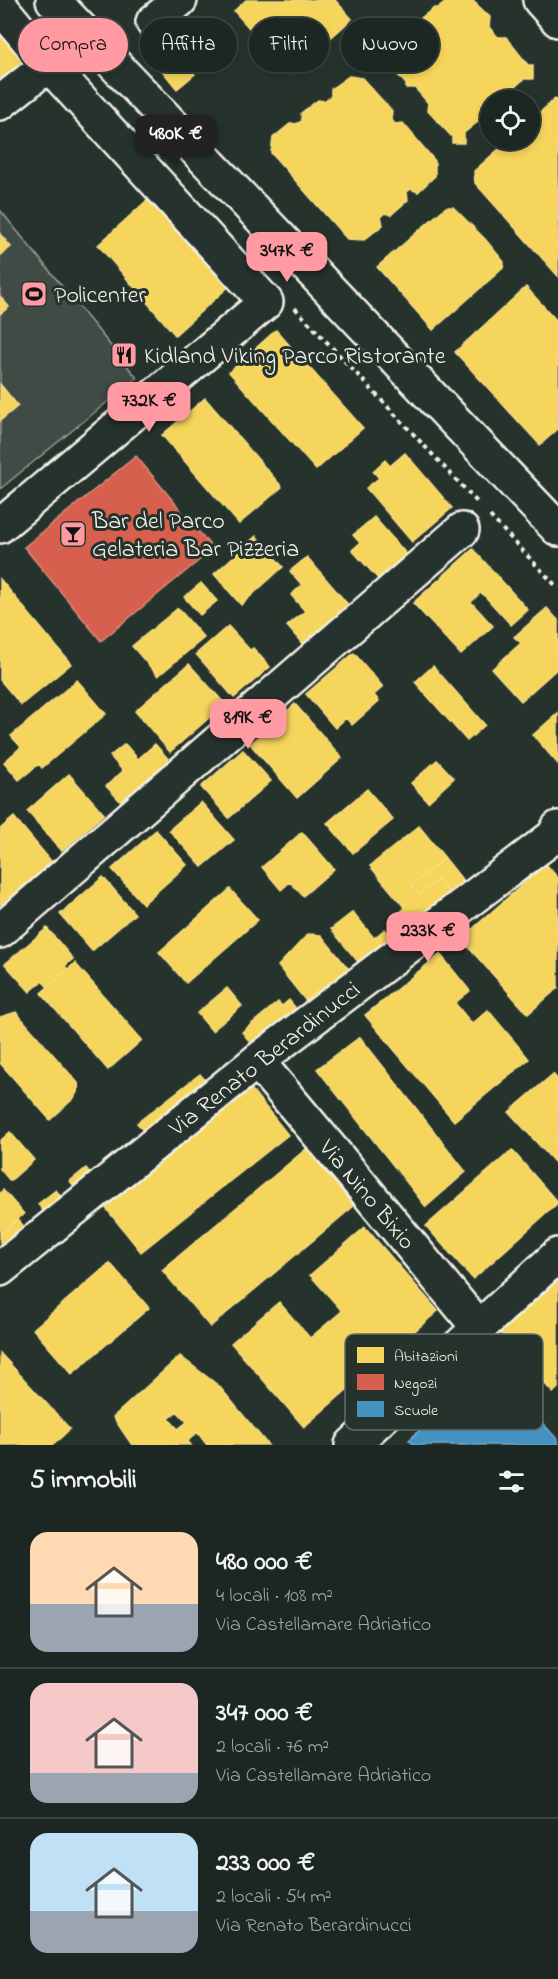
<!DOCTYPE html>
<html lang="it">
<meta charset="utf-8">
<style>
:root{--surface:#1c2622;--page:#29322f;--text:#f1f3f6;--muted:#a0a5a5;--line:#3a4340;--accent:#ff9aa2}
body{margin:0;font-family:"Indie Flower",sans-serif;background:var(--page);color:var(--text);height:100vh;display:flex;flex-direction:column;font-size:22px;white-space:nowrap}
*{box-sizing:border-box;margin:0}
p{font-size:20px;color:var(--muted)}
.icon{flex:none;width:33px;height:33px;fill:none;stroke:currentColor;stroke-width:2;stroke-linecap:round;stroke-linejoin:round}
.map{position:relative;height:1445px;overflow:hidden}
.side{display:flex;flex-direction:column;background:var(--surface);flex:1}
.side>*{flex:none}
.hud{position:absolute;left:18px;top:18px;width:522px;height:54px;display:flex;gap:12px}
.buttons{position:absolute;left:480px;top:90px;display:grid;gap:12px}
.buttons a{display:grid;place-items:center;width:60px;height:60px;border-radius:50%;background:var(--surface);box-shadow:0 3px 9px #0003,0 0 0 2px var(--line);font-size:30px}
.price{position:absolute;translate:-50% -51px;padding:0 14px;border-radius:12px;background:var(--accent);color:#111;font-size:20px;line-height:39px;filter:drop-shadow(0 2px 3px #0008)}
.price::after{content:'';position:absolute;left:50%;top:36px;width:18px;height:14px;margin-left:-9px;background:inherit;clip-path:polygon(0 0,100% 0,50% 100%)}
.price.on{background:#222;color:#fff}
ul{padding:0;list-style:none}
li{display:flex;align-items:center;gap:18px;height:150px;padding:0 30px}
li+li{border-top:2px solid var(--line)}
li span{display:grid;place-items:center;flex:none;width:168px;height:120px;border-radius:18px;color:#555}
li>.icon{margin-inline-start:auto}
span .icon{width:72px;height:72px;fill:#fffc;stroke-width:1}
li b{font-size:26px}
h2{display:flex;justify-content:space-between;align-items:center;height:72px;padding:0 30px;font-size:26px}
.tag{padding:0 21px;border-radius:27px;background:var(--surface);box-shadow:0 3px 9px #0003,0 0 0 2px var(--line);font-size:21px;line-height:54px}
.tag.on{background:var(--accent);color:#111}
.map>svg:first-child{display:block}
.green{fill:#414b45;stroke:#9a9e96;stroke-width:1.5}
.homes{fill:#f6d55c;stroke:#f5dd86;stroke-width:1.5;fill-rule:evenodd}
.shops{fill:#d6604d;stroke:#df8c7c;stroke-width:1.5}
.schools{fill:#4393c3;stroke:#78afce;stroke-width:1.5}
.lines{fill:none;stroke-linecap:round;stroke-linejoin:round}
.minor-casing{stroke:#f4f1e8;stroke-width:38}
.path{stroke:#f4f1e8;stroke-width:4;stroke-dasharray:4.5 4.5;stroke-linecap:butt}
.minor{stroke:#26332d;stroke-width:33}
.labels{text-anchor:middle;stroke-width:6;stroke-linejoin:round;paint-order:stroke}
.poi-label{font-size:24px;fill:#f4f1e8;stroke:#26332d;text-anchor:start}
.street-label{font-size:24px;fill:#f4f1e8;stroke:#26332d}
.key{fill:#26332d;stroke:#646c65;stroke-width:1.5}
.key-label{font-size:16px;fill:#f4f1e8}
</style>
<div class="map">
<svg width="558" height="1445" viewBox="0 0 558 1445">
<rect width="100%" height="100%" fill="#26332d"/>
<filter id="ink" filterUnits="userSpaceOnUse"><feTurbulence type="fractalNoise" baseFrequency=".0167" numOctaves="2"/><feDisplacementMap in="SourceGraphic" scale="12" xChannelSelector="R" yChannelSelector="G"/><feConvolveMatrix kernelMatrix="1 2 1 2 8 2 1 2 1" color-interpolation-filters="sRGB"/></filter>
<g filter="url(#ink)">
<path class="green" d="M0,210l137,168 -137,111z"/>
<path class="homes" d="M246,0h89l17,19 -62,55 -56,-63z
M449,0h23l18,17 -1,10 9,10h8l22,28h5v14h-9l-16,14 1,6 -2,1h-17v16l-6,6 -5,-1 -15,12v10h-12v-6l-25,-27 1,-7 -13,-15h-9v-4l-22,-24h-4v-9h5l21,-16 2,-7 26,-20h4z
M0,23l29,36 -29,23z
M189,46l13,17 -9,8 2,3 -18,15 -18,-22z
M349,76l13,2 30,33 -1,8 4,5 8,-1 32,38v15l-17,16 -7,-3 -4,3 1,8 -17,15 -6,-2 -4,3 2,9 -19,15 -17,-1 -76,-86 2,-15 18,-15 5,1 6,-3 -1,-8 17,-13 7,1 6,-5v-7z
M555,99l3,3v174l-83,-93 -1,-12 35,-31h21v-19z
M156,192l80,88 -61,55 -77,-90z
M446,207h7l32,32 19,23 -1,6 -70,62 -56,-63z
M0,234l11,13 -11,9z
M526,287l32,35v107l-18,16 -85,-93z
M0,296l9,11 -9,7z
M276,330l87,98 -47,42 -87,-98z
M0,384l18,22 -18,15z
M205,398l77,89 -43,37 -77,-89z
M405,453l47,55 -40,34 -46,-54 13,-10 -6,-7 12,-11 5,6z
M374,517l35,40 -29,24 -28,-31 8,-7 -7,-8z
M256,536l27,31 -42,38 -27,-31z
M473,549l55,61 -17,15 -30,-33 -10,10 22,24 -32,29 -48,-52z
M307,557l44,51 -45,40 -19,-22 18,-15 -14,-16 11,-10 -12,-14z
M0,579l71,85 -50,41 -21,-25z
M201,583l16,18 -17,14 -16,-18z
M178,608l26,30 -46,38 -26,-30z
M547,608l11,12v48l-37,33 -29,-32 29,-26 -7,-6z
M228,626l22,24 3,-2 17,19 -36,31 -38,-44z
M354,653l29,34 -9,8 5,6 -27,24 -6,-7 -11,10 -29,-34z
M189,664l36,40 -55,48 -35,-41z
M433,666l52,59 -18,16 -52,-59z
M77,680l29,34 -64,54 -3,-4 -20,16 -15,-18 17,-15 -10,-11z
M295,704l47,54 -45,40 -47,-54z
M558,713v51l-25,-29z
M125,744l13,15 17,-15 16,18 -31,32 -3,-4 -15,13 -16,-17 17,-15 -13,-15z
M243,750l28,31 -42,37 -28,-31z
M437,760l17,18 -26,24 -17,-19z
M69,774l35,40 -42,37 -35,-40z
M367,789l26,31 -40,33 -26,-30z
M201,802l33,38 -32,27 -33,-37z
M14,817l42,50 -51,42 -5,-5v-75z
M419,826l26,32 -34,27 8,10 19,-15 16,19 -46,37 -15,-18 12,-10 -35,-42z
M156,830l31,35 -44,39 -31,-35z
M302,832l32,37 -31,27 -13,-14 -9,8 -19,-23z
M445,858l23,29 -14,12 -16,-19 -19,15 -8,-10z
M546,864l12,14v110l-30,26 -67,-75z
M103,877l32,37 -43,37 -32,-37z
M230,889l28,31 -72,63 -27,-31z
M353,912l21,26 11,-9 11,14 -32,26 -33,-40z
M47,928l26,31 -8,7 3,3 -20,18 -6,-6 -12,11 -25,-28z
M308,934l13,1 34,42 -42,33 -35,-44z
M440,954l30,37 -15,12 17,21 16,-14 41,49 -75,62 -89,-106z
M75,963l67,77 -34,30 -67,-77z
M227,988l15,18 -30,25 -15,-18z
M289,1000l14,17 -44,36 -17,-21 36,-30 4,4z
M16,1012l62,71 1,5 -5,10 -24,22 -50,-57v-46z
M360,1037l106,135 -40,35 -109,-138z
M200,1074l14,17 -64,49 -13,-17z
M553,1074l5,6v86l-49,-54z
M248,1085l40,50 -147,117 -40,-50z
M10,1132l24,28 -24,21 -10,-12v-28z
M306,1149l48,57 -144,121 -48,-57z
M512,1150l46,53 -85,76 -47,-53z
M86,1168l11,14 -16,13 -11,-14z
M3,1190l21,24 -24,20v-41z
M56,1190l13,17 -18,14 -13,-17z
M18,1219l12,16 -30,25v-26z
M365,1227l73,84 -134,116 -73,-84 48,-41 31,36 32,-27 -32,-36z
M110,1263l39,45 -77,66 -39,-45z
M558,1278v110l-5,5 -55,-62z
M0,1353l70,76 -17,16h-53z
M180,1356l39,30 49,59h-61l-10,-13 -9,9 3,4h-59l-19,-28zM177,1411l10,11 -9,7 -9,-10z"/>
<path class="shops" d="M136,456l77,93 -112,92 -77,-94z"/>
<path class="schools" d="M453,1370l21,23 22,-21 62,68v5h-144l-5,-5 22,-20 -15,-16z"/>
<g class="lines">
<defs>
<path id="minor" d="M53,0l505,529
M540,0l18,20
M0,6l48,58 218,238 -266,224
M153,22l27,-22
M0,103l86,-68
M0,931l462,-401
M257,1061l95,113 126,153
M0,1269l257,-208 297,-225 4,-8
M352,1445l206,-190"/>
</defs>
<use href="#minor" class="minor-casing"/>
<path class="path" d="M295,308l182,194
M490,516l68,72"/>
<use href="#minor" class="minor"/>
</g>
</g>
<defs>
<symbol id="stadium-square" viewBox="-11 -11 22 22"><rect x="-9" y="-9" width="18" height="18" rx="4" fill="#ff9aa2" stroke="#26332d"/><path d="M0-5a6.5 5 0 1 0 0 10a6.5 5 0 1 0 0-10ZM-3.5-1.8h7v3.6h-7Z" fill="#111"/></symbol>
<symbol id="restaurant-square" viewBox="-11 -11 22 22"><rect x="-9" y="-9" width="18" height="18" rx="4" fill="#ff9aa2" stroke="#26332d"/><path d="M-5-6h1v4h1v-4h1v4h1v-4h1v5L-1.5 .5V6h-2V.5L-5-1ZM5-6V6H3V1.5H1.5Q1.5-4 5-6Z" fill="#111"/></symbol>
<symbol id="bar-square" viewBox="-11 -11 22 22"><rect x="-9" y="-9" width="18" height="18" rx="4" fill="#ff9aa2" stroke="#26332d"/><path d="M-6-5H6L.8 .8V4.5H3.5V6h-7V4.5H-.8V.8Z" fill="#111"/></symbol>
</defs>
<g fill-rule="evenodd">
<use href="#stadium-square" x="19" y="279" width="30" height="30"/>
<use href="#restaurant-square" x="109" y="340" width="30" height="30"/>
<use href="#bar-square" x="58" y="519" width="30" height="30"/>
</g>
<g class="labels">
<g class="poi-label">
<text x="54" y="302">Policenter</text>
<text x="144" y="363">Kidland Viking Parco Ristorante</text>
<text x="92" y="528">Bar del Parco<tspan x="92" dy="28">Gelateria Bar Pizzeria</tspan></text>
</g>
<g class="street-label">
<text transform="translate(264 1058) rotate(-38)" y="8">Via Renato Berardinucci</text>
<text transform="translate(368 1194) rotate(50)" y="8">Via Nino Bixio</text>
</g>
</g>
<rect x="345" y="1334" width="198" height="96" rx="9" class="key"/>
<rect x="357" y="1347" width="27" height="16" fill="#f6d55c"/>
<rect x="357" y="1374" width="27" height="16" fill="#d6604d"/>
<rect x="357" y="1401" width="27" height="16" fill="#4393c3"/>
<g class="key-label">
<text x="394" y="1361">Abitazioni</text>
<text x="394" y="1388">Negozi</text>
<text x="394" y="1415">Scuole</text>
</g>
</svg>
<div class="buttons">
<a><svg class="icon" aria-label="locate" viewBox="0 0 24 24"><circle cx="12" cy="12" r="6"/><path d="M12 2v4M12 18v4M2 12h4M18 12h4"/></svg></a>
</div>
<b class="price on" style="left:176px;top:166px">480K €</b>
<b class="price" style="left:287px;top:283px">347K €</b>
<b class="price" style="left:149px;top:433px">732K €</b>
<b class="price" style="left:248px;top:750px">819K €</b>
<b class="price" style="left:428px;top:963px">233K €</b>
<div class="hud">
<a class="tag on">Compra</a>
<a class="tag">Affitta</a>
<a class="tag">Filtri</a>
<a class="tag">Nuovo</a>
</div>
</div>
<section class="side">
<h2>5 immobili<svg class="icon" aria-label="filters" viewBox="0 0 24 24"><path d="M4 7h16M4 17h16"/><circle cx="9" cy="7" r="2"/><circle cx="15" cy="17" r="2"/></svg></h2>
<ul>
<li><span style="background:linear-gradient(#ffd9b3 60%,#9aa5b1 0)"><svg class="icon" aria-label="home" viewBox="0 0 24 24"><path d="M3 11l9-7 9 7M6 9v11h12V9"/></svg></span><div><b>480 000 €</b><p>4 locali · 108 m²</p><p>Via Castellamare Adriatico</p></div></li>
<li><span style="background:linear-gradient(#f6c9c9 75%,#9aa5b1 0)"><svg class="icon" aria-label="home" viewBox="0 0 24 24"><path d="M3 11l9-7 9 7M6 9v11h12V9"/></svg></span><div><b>347 000 €</b><p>2 locali · 76 m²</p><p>Via Castellamare Adriatico</p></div></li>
<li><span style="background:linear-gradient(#bfe0f5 65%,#9aa5b1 0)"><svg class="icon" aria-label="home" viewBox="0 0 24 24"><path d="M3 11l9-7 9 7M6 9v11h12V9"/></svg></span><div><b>233 000 €</b><p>2 locali · 54 m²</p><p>Via Renato Berardinucci</p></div></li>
</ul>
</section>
